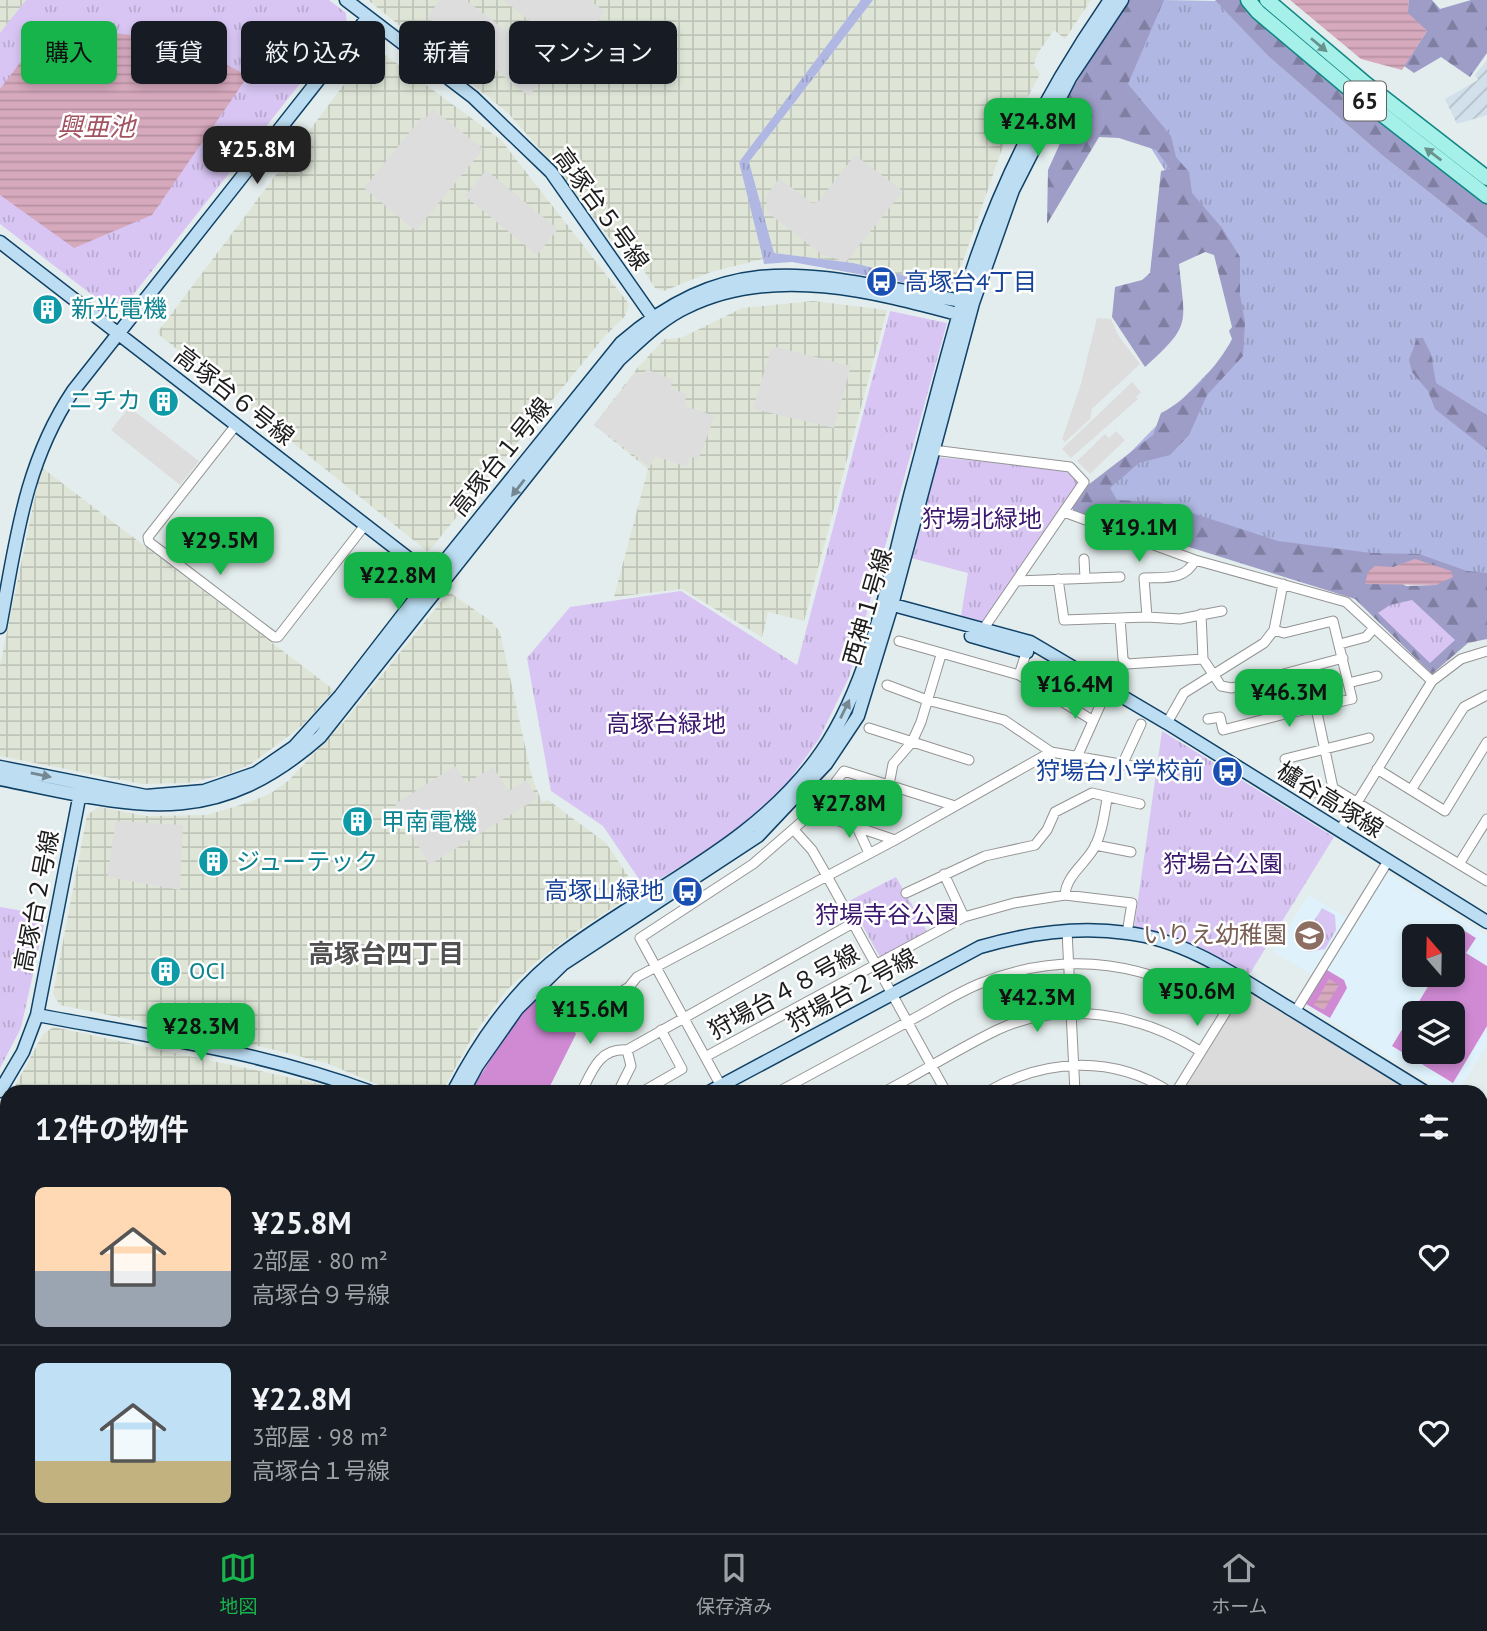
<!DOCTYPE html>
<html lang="ja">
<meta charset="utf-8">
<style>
:root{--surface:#171b24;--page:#20242c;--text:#f1f3f6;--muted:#9ea1a6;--line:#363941;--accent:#16b44a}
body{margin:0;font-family:"PT Sans","Noto Sans JP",sans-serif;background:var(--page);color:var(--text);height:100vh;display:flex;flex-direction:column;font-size:26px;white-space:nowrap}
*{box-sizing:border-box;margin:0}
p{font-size:23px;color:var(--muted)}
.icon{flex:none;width:38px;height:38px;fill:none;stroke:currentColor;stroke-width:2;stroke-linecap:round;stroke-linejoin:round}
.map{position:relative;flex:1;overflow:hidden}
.side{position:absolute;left:0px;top:1085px;width:1488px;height:448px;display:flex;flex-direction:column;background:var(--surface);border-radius:21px 21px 0 0;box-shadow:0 4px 10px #0003}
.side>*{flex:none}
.banner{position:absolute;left:21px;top:21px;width:700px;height:63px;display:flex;gap:14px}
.needle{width:46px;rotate:340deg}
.fabs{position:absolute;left:1402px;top:924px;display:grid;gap:14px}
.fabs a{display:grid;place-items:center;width:63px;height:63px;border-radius:10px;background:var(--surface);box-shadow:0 4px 10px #0003;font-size:35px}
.price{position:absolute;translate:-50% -60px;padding:0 16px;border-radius:14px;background:var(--accent);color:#111;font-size:23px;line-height:46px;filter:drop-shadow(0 2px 4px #0008)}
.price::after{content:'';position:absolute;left:50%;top:42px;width:21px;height:16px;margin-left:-10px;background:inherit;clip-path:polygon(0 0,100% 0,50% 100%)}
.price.selected{background:#222;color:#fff}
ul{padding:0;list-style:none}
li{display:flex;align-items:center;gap:21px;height:175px;padding:0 35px}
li+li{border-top:2px solid var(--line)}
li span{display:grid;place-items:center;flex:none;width:196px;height:140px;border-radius:10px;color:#555}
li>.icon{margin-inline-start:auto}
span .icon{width:84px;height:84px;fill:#fffc;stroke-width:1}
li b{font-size:30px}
h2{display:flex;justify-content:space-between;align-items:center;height:84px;padding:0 35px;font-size:30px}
.chip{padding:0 24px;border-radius:10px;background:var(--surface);box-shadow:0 4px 10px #0003;font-size:24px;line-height:63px}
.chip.selected{background:var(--accent);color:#111}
.dock{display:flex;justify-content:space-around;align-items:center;height:98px;border-top:2px solid var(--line);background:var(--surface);font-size:19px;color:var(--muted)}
.dock a{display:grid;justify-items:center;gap:4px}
.dock .selected{color:var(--accent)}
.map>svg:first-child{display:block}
.residential{fill:#dadbda}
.industrial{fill:url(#industrial-grid)}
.education{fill:#dff2fb;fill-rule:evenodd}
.farmland{fill:url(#farmland-furrows)}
.grass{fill:url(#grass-tufts)}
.forest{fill:url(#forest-firs);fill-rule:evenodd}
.park{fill:url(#park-tufts)}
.pitch{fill:#d08ad4;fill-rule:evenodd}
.parking{fill:#ddd}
.water{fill:url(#water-rules)}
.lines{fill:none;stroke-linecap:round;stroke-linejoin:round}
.street-casing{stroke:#949494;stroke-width:11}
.secondary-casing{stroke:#104167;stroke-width:15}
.primary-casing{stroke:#108685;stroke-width:17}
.street{stroke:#fff;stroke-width:9}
.secondary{stroke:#bddef2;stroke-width:12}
.primary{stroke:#a5f1e9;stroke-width:14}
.oneway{fill:#68928d}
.oneway2{fill:#758792}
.labels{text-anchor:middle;stroke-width:5;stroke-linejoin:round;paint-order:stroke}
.shield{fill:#fff;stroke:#616161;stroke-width:2}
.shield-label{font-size:23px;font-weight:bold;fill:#1d1d1d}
.street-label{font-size:24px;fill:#1d1d1d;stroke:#fff}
.transit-label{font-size:24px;fill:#164399;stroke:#fff;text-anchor:end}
.culture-label{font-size:24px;fill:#0d838f;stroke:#fff;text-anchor:start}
.park-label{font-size:24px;fill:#3b176f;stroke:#fff}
.education-label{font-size:24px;fill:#785e54;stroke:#fff;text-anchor:end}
.water-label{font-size:26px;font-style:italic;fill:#a25461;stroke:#fff}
.neighbourhood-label{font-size:26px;font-weight:bold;fill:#505050;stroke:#fff}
</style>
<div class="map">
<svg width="1487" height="1533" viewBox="0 0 1487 1533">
<defs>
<pattern id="industrial-grid" width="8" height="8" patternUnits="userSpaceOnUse" patternTransform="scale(1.75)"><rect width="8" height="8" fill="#dee5d7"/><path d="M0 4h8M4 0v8" fill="none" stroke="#bec4b8"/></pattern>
<pattern id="farmland-furrows" width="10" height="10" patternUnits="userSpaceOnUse" patternTransform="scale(1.75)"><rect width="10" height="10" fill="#d1e0ea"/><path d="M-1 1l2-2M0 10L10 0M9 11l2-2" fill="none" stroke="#b3c0c8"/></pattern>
<pattern id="grass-tufts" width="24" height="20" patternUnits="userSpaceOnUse" patternTransform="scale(1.75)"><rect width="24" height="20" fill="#afb7e2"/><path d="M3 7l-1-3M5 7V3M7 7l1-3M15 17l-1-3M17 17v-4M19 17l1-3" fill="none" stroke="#969dc1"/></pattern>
<pattern id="forest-firs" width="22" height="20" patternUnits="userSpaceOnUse" patternTransform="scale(1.75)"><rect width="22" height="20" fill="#9e9dc8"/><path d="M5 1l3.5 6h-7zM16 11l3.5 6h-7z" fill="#807fa2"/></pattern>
<pattern id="park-tufts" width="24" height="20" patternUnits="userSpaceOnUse" patternTransform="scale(1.75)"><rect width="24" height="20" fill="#d8c5f3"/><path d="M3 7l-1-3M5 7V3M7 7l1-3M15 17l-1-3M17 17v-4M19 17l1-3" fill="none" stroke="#b9a9d0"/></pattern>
<pattern id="water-rules" width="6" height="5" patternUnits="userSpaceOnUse" patternTransform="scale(1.75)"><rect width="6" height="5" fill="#d6a9bd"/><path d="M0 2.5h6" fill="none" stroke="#b791a2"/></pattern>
</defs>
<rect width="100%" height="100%" fill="#e4eded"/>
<path class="residential" d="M1246,989l168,103h-233z
M347,1526h86l4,7h-95z"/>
<path class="industrial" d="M0,0h26l-26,33z
M368,0h493l-122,162 24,97 -52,13 -47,19 -9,-3 -30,-47 -9,6 -64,-84 -44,-50z
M873,0h218l-26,39 -11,-9 -17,24 -3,11 6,9 -35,66 -49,141 -12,4 -91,-22 -79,-10 -25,-91z
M373,46l128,94 128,164 -4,12 -21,21 -176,215 -271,-219z
M813,301l74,9 -83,311 -36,-9 -6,25 -80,-48 -68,8 34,-128 -54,-44 45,-59 26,-27 16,-1 61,-30z
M41,467l293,223 -31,35 -52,39 -23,10 -41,9 -46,1 -141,-28v-90z
M449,592l42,29 9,11 32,145 10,25 6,-2 58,43 32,48 -61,40 -41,31 -29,28 -33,44 -32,58h-46l-70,-29 -63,-16 -203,-42 -7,-11 34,-179 12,-8 47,9 61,-1 43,-13 21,-9 17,-12 55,-58z
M54,1027l266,57 20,8h-328l31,-58z
M7,1099v397h-7v-389z"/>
<path class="education" d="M1386,872l101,63v109l-30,48h-12l-141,-88zM1414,936h38v39h-38zM1414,1013h38v39h-38z
M1309,895l38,23 -35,57 -39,-24z"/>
<path class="farmland" d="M1487,60v55l-30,9 -12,-25 33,-19 -3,-5z"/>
<path class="grass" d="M861,0h12l-124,162 25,91 79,10 91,22 12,-4 -11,9 -153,-28 -28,2 -1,-5 -24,-97z
M1162,0l55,1 52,56 114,99 104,82v341l-140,-22 -265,-55 153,-157 -2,-41 -23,-62 -96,-153z"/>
<path class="forest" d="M1128,0h36l-36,84 43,52 5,21 13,15 3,21 30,35 18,29v38l5,27 -2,34 -36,39 -18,40 -19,20 -31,8 -29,25 7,12 41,2 120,39 93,12 48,1 48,17 20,2v66l-19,4 -36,31 -77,-75 -281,-88 -3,-4 17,-22 65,-50 8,-22c26,-12 59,-50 71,-74l-3,-8 3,-4 -18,-72 -9,-3 -26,12c6,62 13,60 -34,103l-33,-50 3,-30 27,-7 8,-7 11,-102 9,-2 -14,-19 -37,-12 -20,-1 -52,87 1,-54 27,-60 -9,-11zM1415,559l35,12 -14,14 -30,1 -31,-19h19z
M1215,0h30l102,97 140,100v41l-104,-82 -114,-99z
M1409,0h23l8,9 31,-9h16v53l-17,24 -29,-20 -27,16 -10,-7 23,-35 -20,-18z
M1417,338h6l8,16 5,29 51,32v35l-52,-41 -7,-18 -16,-19 -3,-12z"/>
<path class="park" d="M26,0h303l17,13 1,11 -222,281 -16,3 -109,-84v-191z
M890,311l57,12 -98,354 -30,62 -34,47 -61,54 -79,48 -42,-62 -52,-35 -24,-133 43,-51 111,-16 116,74z
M934,457l134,12 13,14 -97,140 -23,-7 7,-43 -57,-15z
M1412,600l43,40 -25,23 -52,-50 12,-8z
M1162,731l172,106 -85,138 -51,-29 -64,-18z
M896,877l32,56 -48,24 -31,-56z
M0,907l46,8 -25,113 -21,40z
M1322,908l13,7 1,15 -11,19 -17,3 -9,-6z
M754,1526h256l4,7h-273z
M1327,1526h136l9,7h-151z"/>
<path class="pitch" d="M1463,930l13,8 -10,15 21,13v60l-34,57 -61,-37 43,-71h17l1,-29zM1414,1013h38v39h-38z
M1327,970l17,10 3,8 -17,30 -24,-14z
M536,998l32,23 8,13 -29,58h-77l45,-71z
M193,1526h93l-10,7h-79z"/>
<path class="parking" d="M440,0h26l86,66 -23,30 -102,-79z
M503,0h87l15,12 -34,42z
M433,109l50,40 -67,82 -52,-43 58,-71 3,2z
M855,155l48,36 -57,71 -25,-8 -54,-42 -1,-16 13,-18 33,25 6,-1z
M486,170l72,59 -21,26 -72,-59z
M1097,318l14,1 7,16 22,29 -48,45 -2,10 -25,23 -3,-3 18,-52z
M776,347l75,19 -17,62 -81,-19 18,-60z
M646,369l28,11 -4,8 16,6 -1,12 30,10 -17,44 -8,-4 -3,11 -32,-11 -5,11 -56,-42 42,-53 8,3z
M1132,382l9,10 -5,5 2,2 -67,59 -9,-9z
M129,407l70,54 -19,24 -69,-55z
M1116,431l9,9 -35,34 -13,-13 28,-27 4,4z
M455,766l11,17 27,-16 16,24 17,-11 12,18 -109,67 -34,-61z
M116,821l67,4 -3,65 -73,-13z"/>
<path class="water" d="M1290,0h119l-1,13 19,18 -25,39 -41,-11z
M148,24l100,52 -96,139 -78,33 -74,-53v-106l48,-63 83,9z
M1415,559l36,12 2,6 -17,8 -71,-1 3,-12 7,-6 19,1z
M1329,979l10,6 -15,25 -10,-5z"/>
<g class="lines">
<defs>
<path id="street" d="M236,425l-88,112 1,5 125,95h4l87,-112
M933,450l137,17 14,15 -100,146
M1064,512l131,48 151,42 86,79
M1084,559l1,19
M1058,579l6,41 83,-3 33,2 42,-8
M1017,581l103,-4
M1201,614l2,45 18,27 11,2 111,-30
M1147,617l-3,-39c21,-1 41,3 51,-18
M1120,618l3,41 4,5 76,-5
M899,641l120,34 73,45
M1340,644l26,-7 8,-9
M1019,675l9,-28
M1272,677l9,38 71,-16 -19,-78 -49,12 -10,-3
M1348,683l29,-7
M887,685l40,15 77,20 47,32 92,16
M1316,708l17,80 154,93
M1208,719l12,-2 3,13 58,-15
M1167,723l17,-30 80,-50 10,-13 9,-46
M869,728l100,32
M1077,757l26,-58
M1285,759l84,-21
M1123,763l18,-39
M1377,769l68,42 42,-69
M889,785l4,-21 19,-22 9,-20 20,-67
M1411,790l53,-83 23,-12
M1313,793l20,-5
M813,812l82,28
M857,827l12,26
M794,830l18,20 15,26 119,216
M1340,830l92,-149 29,-22 26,-8
M1095,845l36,7
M1459,864l28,-45
M944,874l20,43
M906,893l79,-37 50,-11 12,-15 8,-18 37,-19 48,11
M1065,895c1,-19 20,-31 29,-47 8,-15 10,-32 13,-49
M1067,931l8,161
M611,998l18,-11 8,-10 258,-137 156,-88
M1295,1012l93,-151
M705,1057l259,-140 50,-14 51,-8 67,8 -5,30
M721,1086l-81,-148 113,-74 60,-52 31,-41 108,34
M583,1089c10,-21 18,-41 44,-39
M618,1092l13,-26 -4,-16 226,-127
M642,1092l40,-23 -21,-39
M778,1092c45,-24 90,-49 135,-73 23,-12 46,-28 71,-37 87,-34 165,-18 243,27
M884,1092c38,-20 74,-43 113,-62 66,-31 144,-16 203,21
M987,1092c58,-34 126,-37 183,0
M1176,1092l69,-111
M1480,1116l7,-11
M1480,1204l7,6
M1480,1374l7,-7
M1480,1445l7,-8
M1480,1477l7,5
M502,1526l3,7
M600,1526l4,7
M1052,1526l2,7
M1225,1526l8,7
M30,1533v-7
M337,1533l6,-7
M1080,1533l6,-7
M1147,1533l6,-7
M1206,1533l6,-7
M1267,1533l6,-7"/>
<path id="secondary" d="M346,0l127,97 78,75 105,150
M0,242l439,340
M886,603l144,39 137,81 320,199
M0,627c16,-85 24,-163 73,-236l295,-374
M971,636l56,16
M0,767l146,29 58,-5 52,-18 38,-26 46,-51 92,-119 189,-234c121,-105 209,-61 349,-41
M0,779c130,26 210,55 320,-42l299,-377c21,-19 42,-41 68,-53 87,-43 189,-15 278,9
M37,1015c112,21 226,37 334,77
M0,1091l23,-39 14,-37 44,-227
M453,1092c27,-52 62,-103 110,-139 88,-66 195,-109 259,-202 50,-73 68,-179 90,-263 18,-66 34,-133 54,-198 31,-103 83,-202 144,-290
M463,1092l14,-26 40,-57 46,-45 195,-128 68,-72 32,-48 34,-111 81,-302 40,-113 57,-112 52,-78
M709,1092l271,-145c48,-14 97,-21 147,-14 60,7 111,44 162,75 45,28 90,56 136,84
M1480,1126l7,4
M1480,1185l7,-8
M1480,1324l7,-8
M0,1502h7
M0,1513h7
M1480,1522l7,5
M170,1526l3,7
M180,1526l4,7
M442,1526l4,7
M696,1533l13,-7
M1310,1533l6,-7"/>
<path id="primary" d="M1248,0l10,12 89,75 140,109
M1267,0l99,84 121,94"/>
</defs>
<use href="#street" class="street-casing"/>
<use href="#secondary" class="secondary-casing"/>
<use href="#primary" class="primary-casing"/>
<use href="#street" class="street"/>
<use href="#secondary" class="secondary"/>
<use href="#primary" class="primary"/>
</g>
<defs><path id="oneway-solid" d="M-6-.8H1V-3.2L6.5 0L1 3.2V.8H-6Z" transform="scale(1.75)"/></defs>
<g class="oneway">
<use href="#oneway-solid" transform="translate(1319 45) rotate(40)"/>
<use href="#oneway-solid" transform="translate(1433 154) rotate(-143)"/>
</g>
<g class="oneway2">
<use href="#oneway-solid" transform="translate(518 488) rotate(128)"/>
<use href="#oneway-solid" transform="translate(845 709) rotate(-64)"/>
<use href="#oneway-solid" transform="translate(41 775) rotate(12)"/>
</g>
<defs>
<symbol id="bus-disc" viewBox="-11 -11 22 22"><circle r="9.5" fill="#1a4fb4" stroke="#fff"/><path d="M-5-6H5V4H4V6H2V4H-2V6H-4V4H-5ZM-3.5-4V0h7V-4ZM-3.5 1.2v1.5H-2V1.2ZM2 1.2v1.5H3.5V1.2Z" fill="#fff"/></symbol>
<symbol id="building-disc" viewBox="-11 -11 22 22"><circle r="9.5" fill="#0f9aa8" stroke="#fff"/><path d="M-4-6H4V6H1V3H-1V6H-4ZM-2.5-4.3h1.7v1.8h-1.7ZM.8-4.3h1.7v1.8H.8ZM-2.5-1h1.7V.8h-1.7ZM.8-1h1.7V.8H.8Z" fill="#fff"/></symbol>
<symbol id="school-disc" viewBox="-11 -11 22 22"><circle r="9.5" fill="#8d6e63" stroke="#fff"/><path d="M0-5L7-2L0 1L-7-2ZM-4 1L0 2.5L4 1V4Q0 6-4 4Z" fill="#fff"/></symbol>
</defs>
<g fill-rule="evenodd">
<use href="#bus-disc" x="864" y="264" width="35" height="35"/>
<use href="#building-disc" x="30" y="292" width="35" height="35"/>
<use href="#building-disc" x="146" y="384" width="35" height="35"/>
<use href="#bus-disc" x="1210" y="754" width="35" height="35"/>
<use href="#building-disc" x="340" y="804" width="35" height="35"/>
<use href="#building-disc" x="196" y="844" width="35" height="35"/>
<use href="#bus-disc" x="670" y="874" width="35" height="35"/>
<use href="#school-disc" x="1292" y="918" width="35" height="35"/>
<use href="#building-disc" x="148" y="954" width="35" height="35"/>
</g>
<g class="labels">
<rect class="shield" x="1344" y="81.5" width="42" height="39" rx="5"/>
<g class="shield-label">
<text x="1365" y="109">65</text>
</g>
<g class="street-label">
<text transform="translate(601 209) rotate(54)" y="8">高塚台５号線</text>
<text transform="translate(234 396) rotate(38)" y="8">高塚台６号線</text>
<text transform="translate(501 457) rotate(-51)" y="8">高塚台１号線</text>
<text transform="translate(868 607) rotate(-74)" y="8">西神１号線</text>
<text transform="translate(1330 800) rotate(32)" y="8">櫨谷高塚線</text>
<text transform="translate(37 901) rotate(-79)" y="8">高塚台２号線</text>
<text transform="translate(852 990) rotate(-29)" y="8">狩場台２号線</text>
<text transform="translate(784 992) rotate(-29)" y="8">狩場台４８号線</text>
</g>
<g class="transit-label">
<text x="904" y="290" text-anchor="start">高塚台4丁目</text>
<text x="1204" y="779">狩場台小学校前</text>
<text x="664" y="899">高塚山緑地</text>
</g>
<g class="culture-label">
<text x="71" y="317">新光電機</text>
<text x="141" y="409" text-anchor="end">ニチカ</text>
<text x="381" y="830">甲南電機</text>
<text x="236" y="870">ジューテック</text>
<text x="189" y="979">OCI</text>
</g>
<g class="park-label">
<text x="982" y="527">狩場北緑地</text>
<text x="666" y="732">高塚台緑地</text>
<text x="1223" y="872">狩場台公園</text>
<text x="887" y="923">狩場寺谷公園</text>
</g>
<g class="education-label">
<text x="1287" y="943">いりえ幼稚園</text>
</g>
<g class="water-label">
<text x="96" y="136">興亜池</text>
</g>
<g class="neighbourhood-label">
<text x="386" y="963">高塚台四丁目</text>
</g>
</g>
</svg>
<div class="fabs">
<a><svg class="needle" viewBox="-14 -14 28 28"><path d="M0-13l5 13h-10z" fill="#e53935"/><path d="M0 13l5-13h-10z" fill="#9ea1a6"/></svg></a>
<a><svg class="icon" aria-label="layers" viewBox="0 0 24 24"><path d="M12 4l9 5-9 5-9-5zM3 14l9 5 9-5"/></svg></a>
</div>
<b class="price" style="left:1038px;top:158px">¥24.8M</b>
<b class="price selected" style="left:257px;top:186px">¥25.8M</b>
<b class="price" style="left:1139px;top:564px">¥19.1M</b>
<b class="price" style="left:220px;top:577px">¥29.5M</b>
<b class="price" style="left:398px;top:612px">¥22.8M</b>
<b class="price" style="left:1075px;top:721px">¥16.4M</b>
<b class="price" style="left:1289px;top:729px">¥46.3M</b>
<b class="price" style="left:849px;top:840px">¥27.8M</b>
<b class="price" style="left:1197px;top:1028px">¥50.6M</b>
<b class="price" style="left:1037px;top:1034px">¥42.3M</b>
<b class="price" style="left:590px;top:1046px">¥15.6M</b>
<b class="price" style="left:201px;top:1063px">¥28.3M</b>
<div class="banner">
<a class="chip selected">購入</a>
<a class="chip">賃貸</a>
<a class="chip">絞り込み</a>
<a class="chip">新着</a>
<a class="chip">マンション</a>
</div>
<section class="side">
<h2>12件の物件<svg class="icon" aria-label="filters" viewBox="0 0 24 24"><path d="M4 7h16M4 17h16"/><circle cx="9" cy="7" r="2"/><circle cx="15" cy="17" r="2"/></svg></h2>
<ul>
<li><span style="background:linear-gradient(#ffd9b3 60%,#9aa5b1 0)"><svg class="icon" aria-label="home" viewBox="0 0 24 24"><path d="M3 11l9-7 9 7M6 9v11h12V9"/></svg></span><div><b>¥25.8M</b><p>2部屋 · 80 m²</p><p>高塚台９号線</p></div><svg class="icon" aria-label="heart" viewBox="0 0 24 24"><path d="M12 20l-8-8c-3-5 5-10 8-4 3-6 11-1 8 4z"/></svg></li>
<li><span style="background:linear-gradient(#bfe0f5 70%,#c2b280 0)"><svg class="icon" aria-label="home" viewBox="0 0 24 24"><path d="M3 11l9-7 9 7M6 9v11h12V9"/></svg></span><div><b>¥22.8M</b><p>3部屋 · 98 m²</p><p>高塚台１号線</p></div><svg class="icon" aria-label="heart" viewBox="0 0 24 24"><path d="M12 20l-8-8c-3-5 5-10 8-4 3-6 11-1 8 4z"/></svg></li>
</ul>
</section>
</div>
<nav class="dock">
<a class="selected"><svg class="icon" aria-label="map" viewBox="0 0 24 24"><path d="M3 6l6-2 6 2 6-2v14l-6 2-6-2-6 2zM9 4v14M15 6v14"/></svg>地図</a>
<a><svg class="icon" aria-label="saved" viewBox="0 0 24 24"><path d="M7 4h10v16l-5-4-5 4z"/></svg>保存済み</a>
<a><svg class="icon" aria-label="home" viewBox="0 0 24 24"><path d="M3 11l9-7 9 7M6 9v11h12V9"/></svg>ホーム</a>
</nav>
